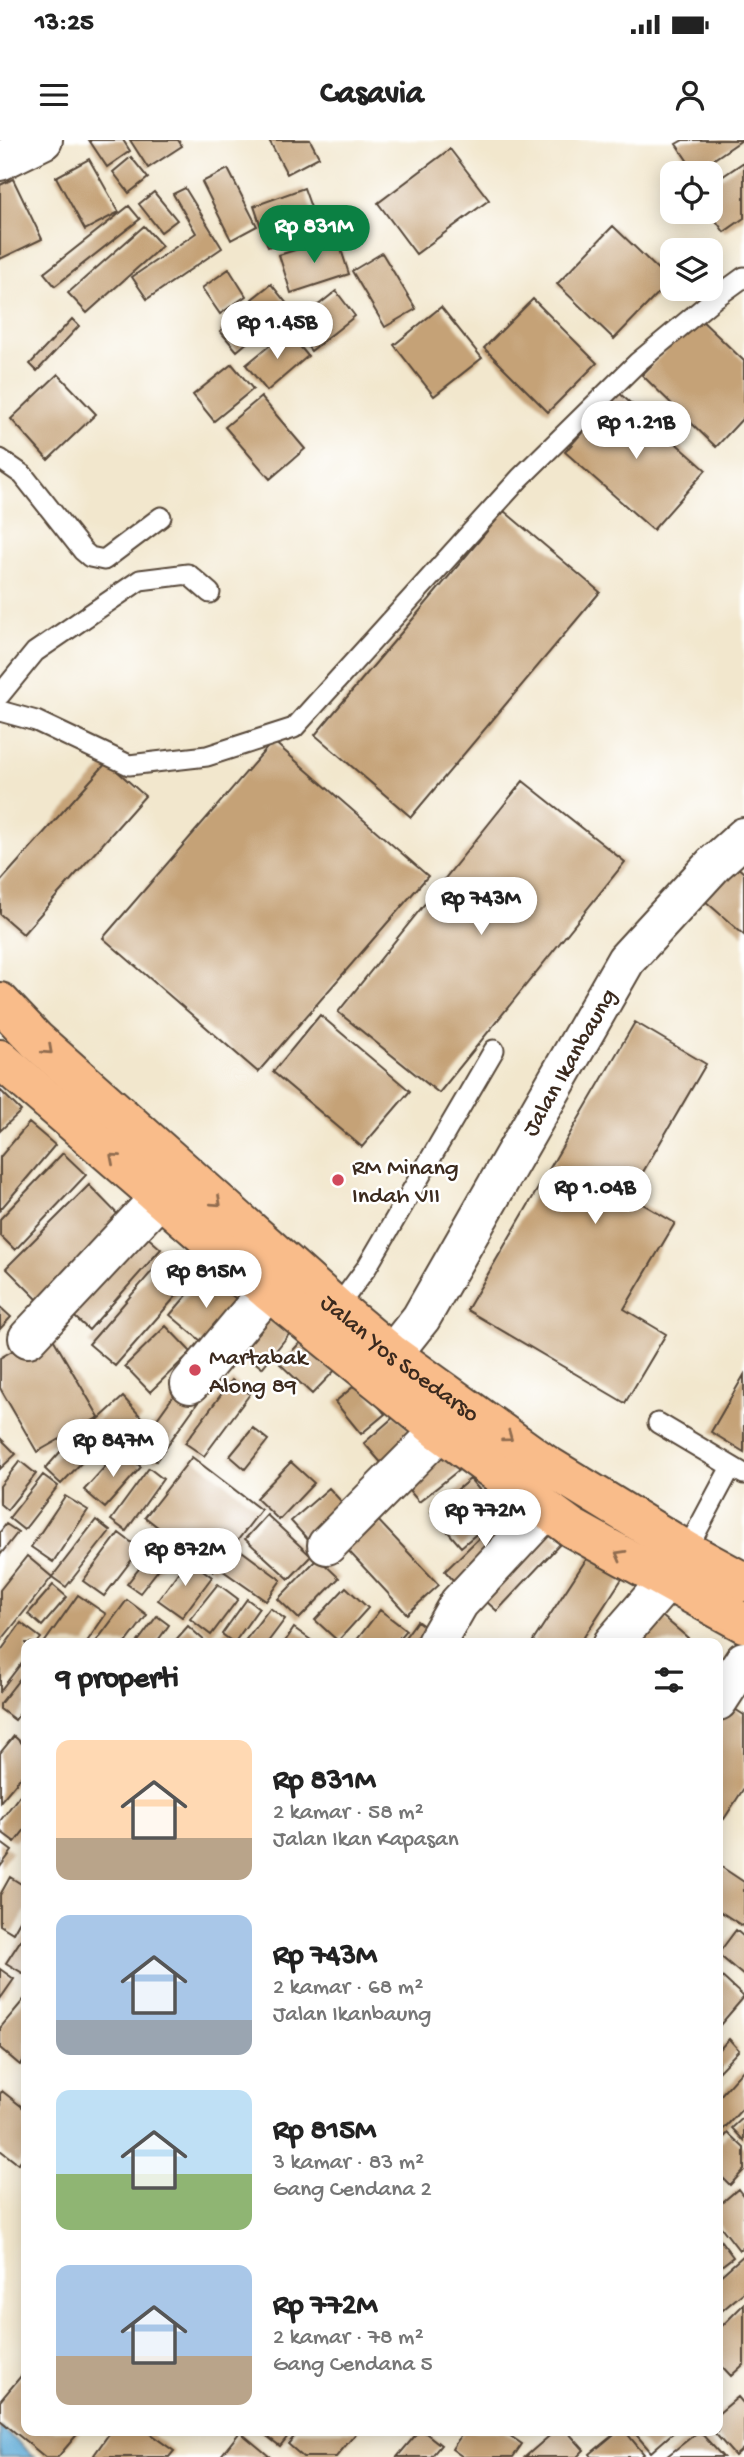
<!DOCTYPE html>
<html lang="id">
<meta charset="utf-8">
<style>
:root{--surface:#fff;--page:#f6f6f6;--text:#222;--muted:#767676;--accent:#0b8043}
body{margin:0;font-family:"Gochi Hand",sans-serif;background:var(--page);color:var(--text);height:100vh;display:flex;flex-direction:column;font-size:26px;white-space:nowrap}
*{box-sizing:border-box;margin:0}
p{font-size:23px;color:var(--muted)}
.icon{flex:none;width:38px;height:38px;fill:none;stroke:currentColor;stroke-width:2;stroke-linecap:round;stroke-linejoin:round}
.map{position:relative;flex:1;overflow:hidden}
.side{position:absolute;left:21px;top:1498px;width:702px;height:798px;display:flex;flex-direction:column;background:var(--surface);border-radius:14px;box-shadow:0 4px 18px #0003}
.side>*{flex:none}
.fabs{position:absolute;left:660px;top:21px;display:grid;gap:14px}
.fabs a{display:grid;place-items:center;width:63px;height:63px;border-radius:14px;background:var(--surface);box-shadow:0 4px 18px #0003;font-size:35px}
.price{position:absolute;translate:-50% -60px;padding:0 16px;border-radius:24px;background:#fff;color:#222;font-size:23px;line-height:46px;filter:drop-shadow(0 2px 4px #0008)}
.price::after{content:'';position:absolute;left:50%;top:42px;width:21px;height:16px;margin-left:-10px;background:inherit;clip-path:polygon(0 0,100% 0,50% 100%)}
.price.current{background:var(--accent);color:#fff}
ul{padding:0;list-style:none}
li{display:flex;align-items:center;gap:21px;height:175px;padding:0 35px}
li span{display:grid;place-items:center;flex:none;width:196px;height:140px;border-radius:14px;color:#555}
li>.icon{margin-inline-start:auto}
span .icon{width:84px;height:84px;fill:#fffc;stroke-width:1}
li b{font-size:30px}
h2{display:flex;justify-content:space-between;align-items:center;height:84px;padding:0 35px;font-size:30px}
.status{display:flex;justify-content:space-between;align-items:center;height:49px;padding:0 35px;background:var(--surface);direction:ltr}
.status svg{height:19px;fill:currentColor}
header{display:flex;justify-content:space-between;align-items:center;height:91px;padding:0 35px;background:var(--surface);font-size:32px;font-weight:700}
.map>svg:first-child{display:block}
.water{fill:#5eabd7;stroke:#4c6a7a;stroke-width:2}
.building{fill:#c5a277}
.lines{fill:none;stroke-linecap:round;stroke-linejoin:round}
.lane-casing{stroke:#564638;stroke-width:23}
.street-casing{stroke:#564638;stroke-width:42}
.highway-casing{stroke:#564638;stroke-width:42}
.lane{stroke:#fff;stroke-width:19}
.street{stroke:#fff;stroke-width:38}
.highway{stroke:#f9bc8a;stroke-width:38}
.oneway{stroke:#906c4f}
.poi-dot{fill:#d1495b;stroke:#fff;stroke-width:2.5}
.labels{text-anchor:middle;stroke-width:5;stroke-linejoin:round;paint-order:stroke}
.street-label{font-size:24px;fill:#3b2a1e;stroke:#fff}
.poi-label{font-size:24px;fill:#3b2a1e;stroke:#fff;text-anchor:start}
</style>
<div class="status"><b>13:25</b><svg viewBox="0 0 49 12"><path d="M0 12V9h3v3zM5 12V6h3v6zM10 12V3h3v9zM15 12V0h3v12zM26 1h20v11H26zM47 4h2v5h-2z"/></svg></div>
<header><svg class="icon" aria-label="menu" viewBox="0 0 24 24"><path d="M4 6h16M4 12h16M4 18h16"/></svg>Casavia<svg class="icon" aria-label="person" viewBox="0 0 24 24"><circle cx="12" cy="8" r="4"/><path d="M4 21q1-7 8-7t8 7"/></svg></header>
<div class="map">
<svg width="744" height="2317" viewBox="0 0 744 2317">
<rect width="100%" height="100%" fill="#fff"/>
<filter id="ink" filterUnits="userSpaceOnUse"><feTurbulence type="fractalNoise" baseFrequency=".0143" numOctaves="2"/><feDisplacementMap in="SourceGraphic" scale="14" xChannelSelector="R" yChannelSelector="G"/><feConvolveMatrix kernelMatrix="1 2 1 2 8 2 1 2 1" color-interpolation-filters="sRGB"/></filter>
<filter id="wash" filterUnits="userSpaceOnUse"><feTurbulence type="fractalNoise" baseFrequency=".00686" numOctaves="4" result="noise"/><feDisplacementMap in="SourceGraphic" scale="28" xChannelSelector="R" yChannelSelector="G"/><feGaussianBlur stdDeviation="1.57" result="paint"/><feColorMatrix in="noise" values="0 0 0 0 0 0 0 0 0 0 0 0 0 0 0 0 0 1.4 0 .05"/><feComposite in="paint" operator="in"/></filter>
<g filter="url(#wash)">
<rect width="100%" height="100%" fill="#f2e7cd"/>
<path class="water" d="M0,2287l35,30h-35z"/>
<g id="blocks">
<path class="building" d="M89,0h34l7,11 -23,16z
M130,0h48l4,6 -34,22z
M269,0h41l9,17 -32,17z
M683,0h59l-47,32 -19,-28z
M450,9l39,51 -73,54 -38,-51z
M131,17l17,21 -19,15 -16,-21z
M89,19l30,53 -34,18 -29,-53z
M744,22v56l-20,14 -14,-20v-27z
M228,29l29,57 -26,14 -29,-58z
M13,39l29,60 -42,20v-74z
M185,48l37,60 -75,51 -15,-22 64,-44 -23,-39z
M304,48l15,42 -51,17 -14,-41z
M154,52l23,28 -16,12 -22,-28z
M129,66l11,13 -85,67 -11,-13z
M144,86l18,20 -75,67 -19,-20z
M613,86l57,55 -56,58 -57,-55z
M337,97l12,37 -58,19 -12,-38z
M382,113l34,56 -31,18 -33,-56z
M229,129l17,27 -26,18 -18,-26z
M271,144l21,26 -20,15 -20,-26z
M336,151l19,25 -44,35 -19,-25z
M533,159l64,64 -49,49 -64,-64z
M441,167l41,51 -48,38 -40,-51z
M245,170l17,20 -25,21 -17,-20z
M698,177l46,44v56l-28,30 -74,-72z
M72,179l7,7 -42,45 -7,-7z
M287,191l21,25 -41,35 -21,-26z
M232,224l21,25 -39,32 -21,-26z
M58,234l38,40 -48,46 -37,-41z
M618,252l88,78 -53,60 -88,-78z
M261,257l44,52 -35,30 -45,-52z
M504,371l96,81 -189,225 -96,-82z
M273,601l155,135 -170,196 -155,-134z
M107,622l38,34 -122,138 -23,-20v-32z
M523,641l102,81 -186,231 -101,-81z
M735,725l9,8v62l-40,-35z
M320,875l90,76 -48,56 -89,-75z
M635,882l71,42 -77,132 46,27 -51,86 42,25 -41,69 -158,-93z
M0,950l21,21 -21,20z
M29,983l26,22 -55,65v-53z
M63,1013l23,22 -71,75 -15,-15v-16z
M89,1045l41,42 -82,83 -42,-42z
M137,1088l24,21 -72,81 -23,-21z
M166,1115l26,23 -77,88 -26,-22z
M206,1133l36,31 -35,42 -37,-31z
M275,1164l23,19 -36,45 -22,-18z
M0,1167l11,10 -11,12z
M166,1186l25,26 -41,40 -25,-26z
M48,1190l51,87 -62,35 -37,-64v-30z
M310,1192l32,31 -30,31 -32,-30z
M744,1235v77l-33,-20z
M232,1240l18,14 -46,62 -19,-13z
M359,1242l26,32 -24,20 -26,-32z
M182,1244l19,14 -45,63 -19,-14z
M123,1257l19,21 -47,42 -18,-21z
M396,1275l26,30 -32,28 -26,-30z
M253,1288l15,12 -23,29 -15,-13z
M0,1298l16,16 -16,15z
M69,1302l17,16 -25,26 -16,-15z
M441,1305l19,24 -41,33 -20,-24z
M121,1309l20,18 -36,41 -21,-18z
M192,1317l69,53 -47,61 -69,-54z
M20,1321l16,13 -29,36 -7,-6v-18z
M291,1322l23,21 -35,37 -23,-22z
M149,1328l14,11 -37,52 -15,-11z
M43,1335l15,11 -34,44 -15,-12z
M470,1339l30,35 -39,33 -30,-35z
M329,1348l19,21 -38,33 -19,-21z
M65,1356l23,14 -35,52 -22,-15z
M509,1369l16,18 -64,62 -16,-18z
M267,1375l44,41 -22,23 -44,-40z
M375,1377l64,68 -32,29 -63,-68z
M96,1380l14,11 -44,56 -14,-10z
M542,1383l20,19 -65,69 -20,-18z
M6,1384l12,8 -18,23v-23z
M119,1393l21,16 -36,47 -21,-15z
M161,1401l12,10 -33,42 -13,-9z
M235,1406l46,34 -15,21 -47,-33z
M595,1406l34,22 -49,75h-44l-3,-2z
M27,1416l25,21 -52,65v-52z
M318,1418l21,20 -40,41 -21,-20z
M188,1419l24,18 -30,40 -24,-17z
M218,1444l20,15 -27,36 -21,-16z
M53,1445l14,12 -25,29 -14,-12z
M346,1447l22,21 -30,33 -23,-21z
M78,1455l28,19 -20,29h-42z
M247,1459l12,9 -25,35 -12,-9z
M127,1460l20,15 -21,28h-31z
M270,1468l15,11 -18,24h-21l-2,-1z
M380,1470l26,20 -11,13h-37l-2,-2z
M656,1471l32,27 -4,5h-53z
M157,1476l12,9 -13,18h-19z
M417,1481l19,14 -6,8h-29z
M21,1483l20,15 -4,5h-11v14l-26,34v-39z
M188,1486l19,17h-34z
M294,1488l21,15h-31z
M25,1532l1,33 -11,15 -15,-11v-5z
M727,1564l17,11v73l-20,31 -6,-4v-96z
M14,1596l12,11v24l-26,31v-49z
M26,1647v41l-11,14 -15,-11v-10z
M0,1702l12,9 -12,16z
M720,1726l24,16v45l-26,-17v-40z
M10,1737l16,10v23l-13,23 -13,-8v-30z
M736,1790l8,7v39l-26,-22z
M26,1792v43l-20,-12z
M0,1829l14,10 -14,20z
M718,1833l26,24 -24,28 -2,-2z
M26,1857v60l-6,8 -20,-17v-20z
M729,1899l10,11 -21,22v-21z
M744,1929v38l-26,28v-37z
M2,1951l24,19v43l-8,11 -18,-14v-56z
M744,1977v24l-12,-13z
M728,1993l16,15v22l-14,15 -12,-12v-29z
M738,2049l6,8v49l-5,4 -21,-27v-17z
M718,2097l15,20 -13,10 -2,-3z
M744,2115v37l-26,22v-36z
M744,2164v60l-13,12 -13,-14v-32z
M26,2230v61h54l-22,26h-13l-45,-37v-19z
M738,2257l6,7v44l-9,8 -22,-25h5v-17z
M111,2291h35l28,20 -5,6h-71l-4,-2z
M260,2291h32l-12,15z
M299,2291h59l-22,26h-33l-15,-13z
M419,2291h4l18,14 -10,12h-34z
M464,2291h39l19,13 -9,13h-50l-11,-8z
M555,2291h12l17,19 -7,7h-52z
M618,2291h7l19,23 -4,3h-48l-2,-3z
M633,2291h42l-24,21z
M699,2291l24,26h-57z
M240,2292l30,25h-50z"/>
</g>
</g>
<g filter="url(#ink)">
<use href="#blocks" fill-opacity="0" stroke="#564638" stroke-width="2"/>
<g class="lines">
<defs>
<path id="lane" d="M0,319l23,16 60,76 7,6 14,3 57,-43
M0,555l35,-43 105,-72 48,-6 22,19
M0,571l36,10 93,44 78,-9 87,-28 226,-250 118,-116 77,-64 29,-21
M334,1172l33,-45 127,-217
M658,1283l86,51
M683,1417l48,-90"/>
<g id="street">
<path d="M0,21l43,-21"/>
<path d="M28,1198l132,-141"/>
<path id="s1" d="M374,1237l47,-59 205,-358 88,-96 30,-27"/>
<path d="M190,1244l78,-93"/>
<path d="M327,1405l113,-114"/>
<path d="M436,1503l23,-40 87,-93"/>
<path d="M613,1503l54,-62"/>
<path d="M718,1561l26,-40"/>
</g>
<g id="highway">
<path id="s2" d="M0,862l36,38 301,268 55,46 153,110 142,87 57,31"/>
<path d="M0,919l268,232 172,140 132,97 172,95"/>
</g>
</defs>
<use href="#lane" class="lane-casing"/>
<use href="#street" class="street-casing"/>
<use href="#highway" class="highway-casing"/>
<use href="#lane" class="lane"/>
<use href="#street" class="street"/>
<use href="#highway" class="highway"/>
</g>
<defs><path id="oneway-chevron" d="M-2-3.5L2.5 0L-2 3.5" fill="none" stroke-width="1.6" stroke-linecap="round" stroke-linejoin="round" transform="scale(1.75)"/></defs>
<g class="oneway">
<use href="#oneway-chevron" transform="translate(48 910) rotate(42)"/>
<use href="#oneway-chevron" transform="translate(114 1018) rotate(-139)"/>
<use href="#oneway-chevron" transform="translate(217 1062) rotate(42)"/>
<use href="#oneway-chevron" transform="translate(508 1297) rotate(36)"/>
<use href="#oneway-chevron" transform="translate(620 1415) rotate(-151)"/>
</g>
</g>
<g class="poi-dot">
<circle cx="338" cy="1040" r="7"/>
<circle cx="195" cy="1230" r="7"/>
</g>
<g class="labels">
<g class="street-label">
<text dy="8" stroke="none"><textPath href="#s1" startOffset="371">Jalan Ikanbaung</textPath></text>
<text dy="8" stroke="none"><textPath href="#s2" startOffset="536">Jalan Yos Soedarso</textPath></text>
</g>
<g class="poi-label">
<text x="352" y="1034">RM Minang<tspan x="352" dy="28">Indah VII</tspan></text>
<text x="209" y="1224">Martabak<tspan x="209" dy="28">Along 89</tspan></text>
</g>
</g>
</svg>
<div class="fabs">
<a><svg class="icon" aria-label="locate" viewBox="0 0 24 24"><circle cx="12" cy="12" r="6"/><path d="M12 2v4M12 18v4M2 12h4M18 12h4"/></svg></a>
<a><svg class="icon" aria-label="layers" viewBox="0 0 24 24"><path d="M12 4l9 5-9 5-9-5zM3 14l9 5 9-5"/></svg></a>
</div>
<b class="price current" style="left:314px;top:125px">Rp 831M</b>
<b class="price" style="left:277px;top:221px">Rp 1.45B</b>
<b class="price" style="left:636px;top:321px">Rp 1.21B</b>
<b class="price" style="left:481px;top:797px">Rp 743M</b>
<b class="price" style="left:595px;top:1086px">Rp 1.04B</b>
<b class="price" style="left:206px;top:1170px">Rp 815M</b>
<b class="price" style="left:113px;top:1339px">Rp 847M</b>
<b class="price" style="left:485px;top:1409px">Rp 772M</b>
<b class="price" style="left:185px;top:1448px">Rp 872M</b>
<section class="side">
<h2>9 properti<svg class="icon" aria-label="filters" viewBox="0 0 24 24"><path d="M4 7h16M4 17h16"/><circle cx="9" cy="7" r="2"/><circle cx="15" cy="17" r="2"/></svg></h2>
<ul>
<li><span style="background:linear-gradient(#ffd9b3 70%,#b9a48a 0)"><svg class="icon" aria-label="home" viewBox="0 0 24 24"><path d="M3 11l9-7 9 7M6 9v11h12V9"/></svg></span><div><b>Rp 831M</b><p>2 kamar · 58 m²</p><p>Jalan Ikan Kapasan</p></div></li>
<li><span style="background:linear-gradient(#a9c7e8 75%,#9aa5b1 0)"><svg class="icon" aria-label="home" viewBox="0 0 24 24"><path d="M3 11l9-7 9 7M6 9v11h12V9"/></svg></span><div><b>Rp 743M</b><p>2 kamar · 68 m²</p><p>Jalan Ikanbaung</p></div></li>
<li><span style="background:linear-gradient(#bfe0f5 60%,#8fb573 0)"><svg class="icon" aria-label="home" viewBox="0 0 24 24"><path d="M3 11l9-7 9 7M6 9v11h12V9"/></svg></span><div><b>Rp 815M</b><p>3 kamar · 83 m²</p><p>Gang Cendana 2</p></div></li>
<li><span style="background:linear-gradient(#a9c7e8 65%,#b9a48a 0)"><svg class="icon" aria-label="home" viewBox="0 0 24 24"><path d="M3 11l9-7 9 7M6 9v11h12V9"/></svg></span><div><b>Rp 772M</b><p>2 kamar · 78 m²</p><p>Gang Cendana 5</p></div></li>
</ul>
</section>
</div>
